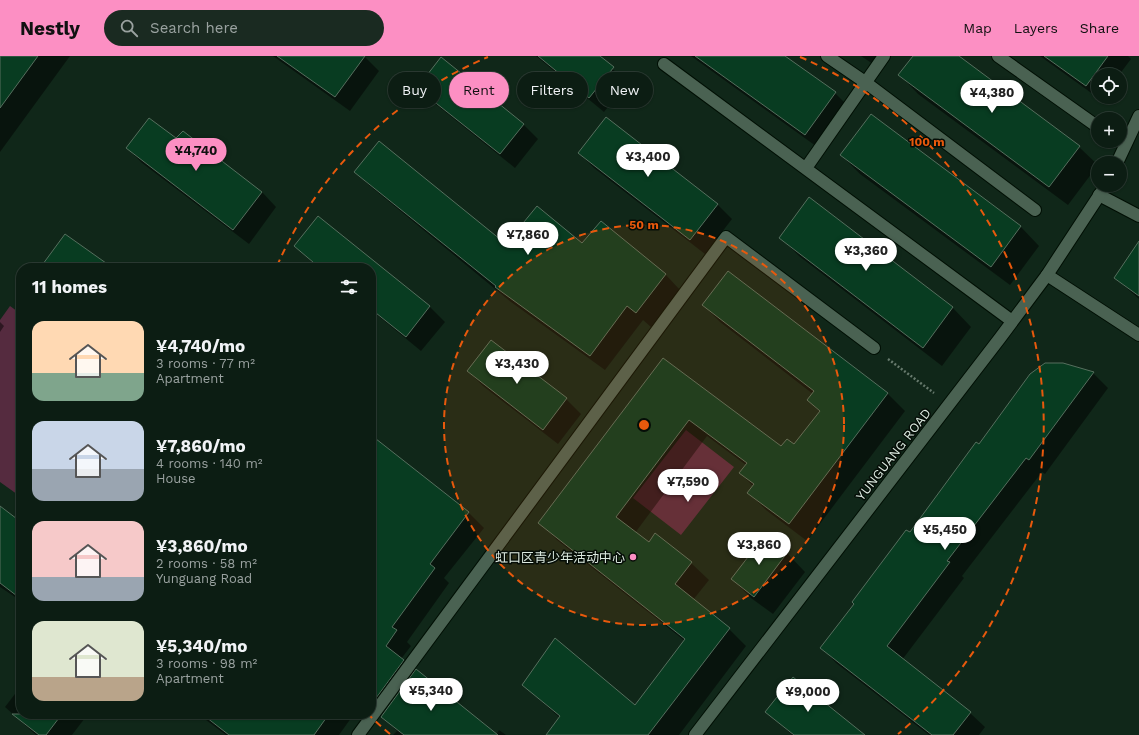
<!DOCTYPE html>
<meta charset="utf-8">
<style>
:root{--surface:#0c1d13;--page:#1a2a21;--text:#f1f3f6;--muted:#9aa2a0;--line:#2c3b33;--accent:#fc8fc3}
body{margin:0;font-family:"Work Sans","Noto Sans SC",sans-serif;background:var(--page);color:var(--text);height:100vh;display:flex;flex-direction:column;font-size:15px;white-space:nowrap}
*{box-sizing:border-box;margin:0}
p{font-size:13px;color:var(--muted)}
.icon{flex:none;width:22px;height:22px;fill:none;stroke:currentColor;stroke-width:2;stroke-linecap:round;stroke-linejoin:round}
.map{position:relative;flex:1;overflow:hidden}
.sheet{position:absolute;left:16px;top:207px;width:360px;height:456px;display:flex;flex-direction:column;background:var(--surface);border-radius:16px;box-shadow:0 1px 3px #0004,0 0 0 1px var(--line)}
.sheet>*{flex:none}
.top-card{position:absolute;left:388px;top:16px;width:380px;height:36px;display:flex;gap:8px}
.fabs{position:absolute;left:1091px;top:12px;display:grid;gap:8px}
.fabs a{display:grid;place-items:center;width:36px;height:36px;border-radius:50%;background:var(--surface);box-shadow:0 1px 3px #0004,0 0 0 1px var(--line);font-size:20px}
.price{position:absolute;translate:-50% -34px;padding:0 9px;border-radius:14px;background:#fff;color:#222;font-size:13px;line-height:26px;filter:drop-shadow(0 1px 2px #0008)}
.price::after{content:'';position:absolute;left:50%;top:24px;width:12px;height:9px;margin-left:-6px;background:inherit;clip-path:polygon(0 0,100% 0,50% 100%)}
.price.selected{background:var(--accent);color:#111}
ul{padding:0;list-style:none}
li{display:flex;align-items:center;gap:12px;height:100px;padding:0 16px}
li span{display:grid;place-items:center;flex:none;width:112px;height:80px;border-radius:12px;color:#555}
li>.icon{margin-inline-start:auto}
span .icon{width:48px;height:48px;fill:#fffc;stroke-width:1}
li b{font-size:17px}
h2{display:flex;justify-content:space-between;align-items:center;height:48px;padding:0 16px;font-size:17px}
.tag{padding:0 14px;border-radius:18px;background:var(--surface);box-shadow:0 1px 3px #0004,0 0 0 1px var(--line);font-size:14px;line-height:36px}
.tag.selected{background:var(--accent);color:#111}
header{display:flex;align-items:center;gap:24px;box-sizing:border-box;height:56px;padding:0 20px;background:var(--accent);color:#111}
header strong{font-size:19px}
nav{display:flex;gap:22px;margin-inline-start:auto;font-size:14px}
.search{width:280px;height:36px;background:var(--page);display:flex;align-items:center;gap:10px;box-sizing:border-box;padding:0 14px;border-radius:22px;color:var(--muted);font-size:15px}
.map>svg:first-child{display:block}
.green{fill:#552b3f}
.shadow{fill:#0007}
.building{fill:#083c21;stroke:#566f5e}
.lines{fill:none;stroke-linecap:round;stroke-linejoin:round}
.lane-casing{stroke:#000f04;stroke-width:14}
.street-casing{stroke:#000f04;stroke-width:14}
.secondary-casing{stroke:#000f04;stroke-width:14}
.path{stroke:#677a6d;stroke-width:2.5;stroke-dasharray:2 2;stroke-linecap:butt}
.lane{stroke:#4a6252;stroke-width:12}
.street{stroke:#4a6252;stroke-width:12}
.secondary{stroke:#4a6252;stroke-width:12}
.ring{fill:none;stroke:#e8590c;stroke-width:2;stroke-dasharray:7 5}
.poi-dot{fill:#fc8fc3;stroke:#050d07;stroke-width:1.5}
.labels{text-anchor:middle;stroke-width:3;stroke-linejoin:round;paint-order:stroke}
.street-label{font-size:13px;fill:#dceae0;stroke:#050d07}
.poi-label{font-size:13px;fill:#dceae0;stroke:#050d07;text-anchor:end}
.centre{fill:#e8590c;stroke:#050d07;stroke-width:2}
.ring-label{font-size:12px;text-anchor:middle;font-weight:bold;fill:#e8590c;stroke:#050d07;stroke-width:3;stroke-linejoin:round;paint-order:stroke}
</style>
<header>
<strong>Nestly</strong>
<div class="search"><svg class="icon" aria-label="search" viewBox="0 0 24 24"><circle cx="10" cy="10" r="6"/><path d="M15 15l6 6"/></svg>Search here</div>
<nav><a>Map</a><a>Layers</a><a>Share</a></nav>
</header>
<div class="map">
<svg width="1139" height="679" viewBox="0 0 1139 679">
<rect width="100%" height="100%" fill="#102719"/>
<path class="green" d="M10,250l11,8v183l-21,-15v-162z
M686,374l48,37 -53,68 -48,-37z"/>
<path class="shadow" d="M0,0h70l-70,96z
M273,0h91l15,15 -29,40z
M536,0h62l30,27 -24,29z
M691,0h93l51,37 15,15 -30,41z
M861,0h22l-7,10z
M914,0h43l122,91 19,18 -30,40 -150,-111 -18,-19z
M1040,0h88l3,3 -12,16h-21v22h6l-3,3z
M418,32l105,36 15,15 -23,29 -82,-66z
M871,59l150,112 18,19 -29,39 -150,-111 -19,-19z
M177,84l85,52 14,15 -27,37 -107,-81 -15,-15z
M579,97l138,51 15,15 -27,35 -111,-86z
M355,116l151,73h77l18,-22 65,52 14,15 -29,37 -8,-7 -38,50 -94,-68 -141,-116z
M810,142l143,110 18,19 -29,39 -143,-110 -18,-18z
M318,161l112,90 15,15 -24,29 -50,-41v-42h-53l-23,-22z
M1139,204v39l-24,-21z
M117,207l6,5h-10z
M729,216l159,122 17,17 -98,130 -41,-31 -17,-17 4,-7 -13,-13 6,-8 -39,-29 -72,97 14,11 42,19 18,17 -16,20 36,29 17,17 -67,89h-132l13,-17 -37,-33 112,21 50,-65 -128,-101 -17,-17 123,-164 118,89 13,-2 26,-34 -12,-12 5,-6 -93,-72 -17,-17z
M0,266l4,4 -4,6z
M491,285l75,58 15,15 -23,30 -75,-58 -15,-15z
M1093,317l15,15 -63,86 -3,-2 -80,104 2,2 -62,82 68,53 15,14 -6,8h-50l-93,-72 -14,-15 157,-203z
M371,380l98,77 15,15 -40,50 5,5 -42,59 4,4 -10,13 14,13 81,63 3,-5 7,5h-113l4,-4 -14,-14 18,-25 -20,-15 -10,13z
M0,451l21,16v78l-21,-14z
M787,497l18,19 -32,42 -22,-16 -19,-19z
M21,630v28h67l-16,21h-36l-31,-28z
M767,656l97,23h-72z
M198,658h156l-15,21h-113z"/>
<path class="building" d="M0,0h38l-38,52z
M277,0h88l-30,41z
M538,0h62l14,11 -25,31z
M695,0h90l51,36 -31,43z
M913,0h46l121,90 -31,41 -151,-112z
M1044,0h64l-22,30z
M441,1l83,67 -24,30 -83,-66z
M871,58l150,112 -30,41 -151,-112z
M606,61l112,87 -28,36 -112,-87z
M149,62l27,20 7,-7 79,61 -29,38 -107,-82z
M379,85l127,103 31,-38 45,37 19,-22 65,53 -30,39 -9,-7 -37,50 -95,-69 1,-1 -142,-114z
M809,141l144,110 -30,41 -144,-110z
M318,160l112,90 -24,31 -35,-28v-41h-51l-26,-22z
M65,178l48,34h-73z
M1139,185v55l-25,-18z
M728,215l160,122 -99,131 -42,-31 7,-9 -15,-11 8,-10 -58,-43 -73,97 33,25 6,-9 37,29 -17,22 55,44 -82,107h-102l14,-19 -38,-31 33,-47 80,67 50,-66 -147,-116 125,-165 118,88 6,-7 7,5 26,-33 -13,-11 7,-9 -112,-86z
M491,284l76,58 -24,32 -76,-59z
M1045,307h18l31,9 -65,88 -3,-2 -79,103 3,1 -63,84 84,66 -18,23h-21l-112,-87 34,-44 -2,-2 54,-72 4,2 66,-90 3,2 51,-70z
M371,379l98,77 -39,52 5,4 -43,59 5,3 -11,16 18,14 -33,45z
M0,450l21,16v77l-21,-16z
M765,479l22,18 -33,44 -23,-18z
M416,613l82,66h-94l-23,-18z
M793,621l11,9 61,49h-71l-29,-23z
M12,658h50l-16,21h-7z
M202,658h127l-15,21h-85z"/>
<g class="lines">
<defs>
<path id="lane" d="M827,0l38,26 170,128
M998,0l100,71
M664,8l348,257
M806,112l78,-112
M1099,139l40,21
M358,679l368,-498 148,111"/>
<path id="street" d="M1047,219l92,60"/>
<path id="secondary" d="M1117,107l22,-47
M695,679l305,-397 47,-63 59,-90"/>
</defs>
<use href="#lane" class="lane-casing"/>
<use href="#street" class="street-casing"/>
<use href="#secondary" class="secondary-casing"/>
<path class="path" d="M888,303l46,34"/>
<use href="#lane" class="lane"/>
<use href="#street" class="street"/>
<use href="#secondary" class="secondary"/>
</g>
<circle cx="644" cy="369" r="200" fill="#e8590c" fill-opacity=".12"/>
<g class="ring">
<circle cx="644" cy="369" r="200"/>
<path d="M390 678A400 400 0 0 1 369 659M277 210A400 400 0 0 1 488 1M800 1A400 400 0 0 1 898 678"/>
</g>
<circle class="poi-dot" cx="633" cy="501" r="4"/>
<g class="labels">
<g class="street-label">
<text transform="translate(893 398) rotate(-52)" y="5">YUNGUANG ROAD</text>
</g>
<g class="poi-label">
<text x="625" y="506">虹口区青少年活动中心</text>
</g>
</g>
<circle cx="644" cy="369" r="6" class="centre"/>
<g class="ring-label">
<text x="927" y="90">100 m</text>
<text x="644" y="173">50 m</text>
</g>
</svg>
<div class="fabs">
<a><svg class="icon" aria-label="locate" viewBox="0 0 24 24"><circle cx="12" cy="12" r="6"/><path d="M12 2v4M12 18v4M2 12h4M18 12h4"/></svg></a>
<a>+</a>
<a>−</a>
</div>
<b class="price" style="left:992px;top:58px">¥4,380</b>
<b class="price selected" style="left:196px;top:116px">¥4,740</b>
<b class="price" style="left:648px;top:122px">¥3,400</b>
<b class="price" style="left:528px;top:200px">¥7,860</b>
<b class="price" style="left:866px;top:216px">¥3,360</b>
<b class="price" style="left:517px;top:329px">¥3,430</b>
<b class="price" style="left:688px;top:447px">¥7,590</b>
<b class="price" style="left:945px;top:495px">¥5,450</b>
<b class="price" style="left:759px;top:510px">¥3,860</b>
<b class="price" style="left:431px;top:656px">¥5,340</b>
<b class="price" style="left:808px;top:657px">¥9,000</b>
<div class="top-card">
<a class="tag">Buy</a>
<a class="tag selected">Rent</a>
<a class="tag">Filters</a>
<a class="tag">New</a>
</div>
<section class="sheet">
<h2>11 homes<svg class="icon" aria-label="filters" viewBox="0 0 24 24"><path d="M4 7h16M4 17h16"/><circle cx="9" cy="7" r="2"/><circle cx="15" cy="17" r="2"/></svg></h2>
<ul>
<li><span style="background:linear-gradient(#ffd9b3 65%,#7fa58c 0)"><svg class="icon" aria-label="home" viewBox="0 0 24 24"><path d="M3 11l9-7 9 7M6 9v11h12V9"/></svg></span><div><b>¥4,740/mo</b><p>3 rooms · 77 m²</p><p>Apartment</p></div></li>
<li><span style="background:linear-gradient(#c9d6e8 60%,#9aa5b1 0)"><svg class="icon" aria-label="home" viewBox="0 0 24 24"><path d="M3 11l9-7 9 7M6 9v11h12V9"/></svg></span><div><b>¥7,860/mo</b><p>4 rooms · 140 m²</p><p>House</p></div></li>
<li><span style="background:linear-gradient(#f6c9c9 70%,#9aa5b1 0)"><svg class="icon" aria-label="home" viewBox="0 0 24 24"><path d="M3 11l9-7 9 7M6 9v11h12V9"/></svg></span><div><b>¥3,860/mo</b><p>2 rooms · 58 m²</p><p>Yunguang Road</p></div></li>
<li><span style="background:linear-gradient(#dfe7d0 70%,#b9a48a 0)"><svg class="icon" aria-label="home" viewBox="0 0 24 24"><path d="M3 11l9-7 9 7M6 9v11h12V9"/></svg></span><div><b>¥5,340/mo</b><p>3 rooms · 98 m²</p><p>Apartment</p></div></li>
</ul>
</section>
</div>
